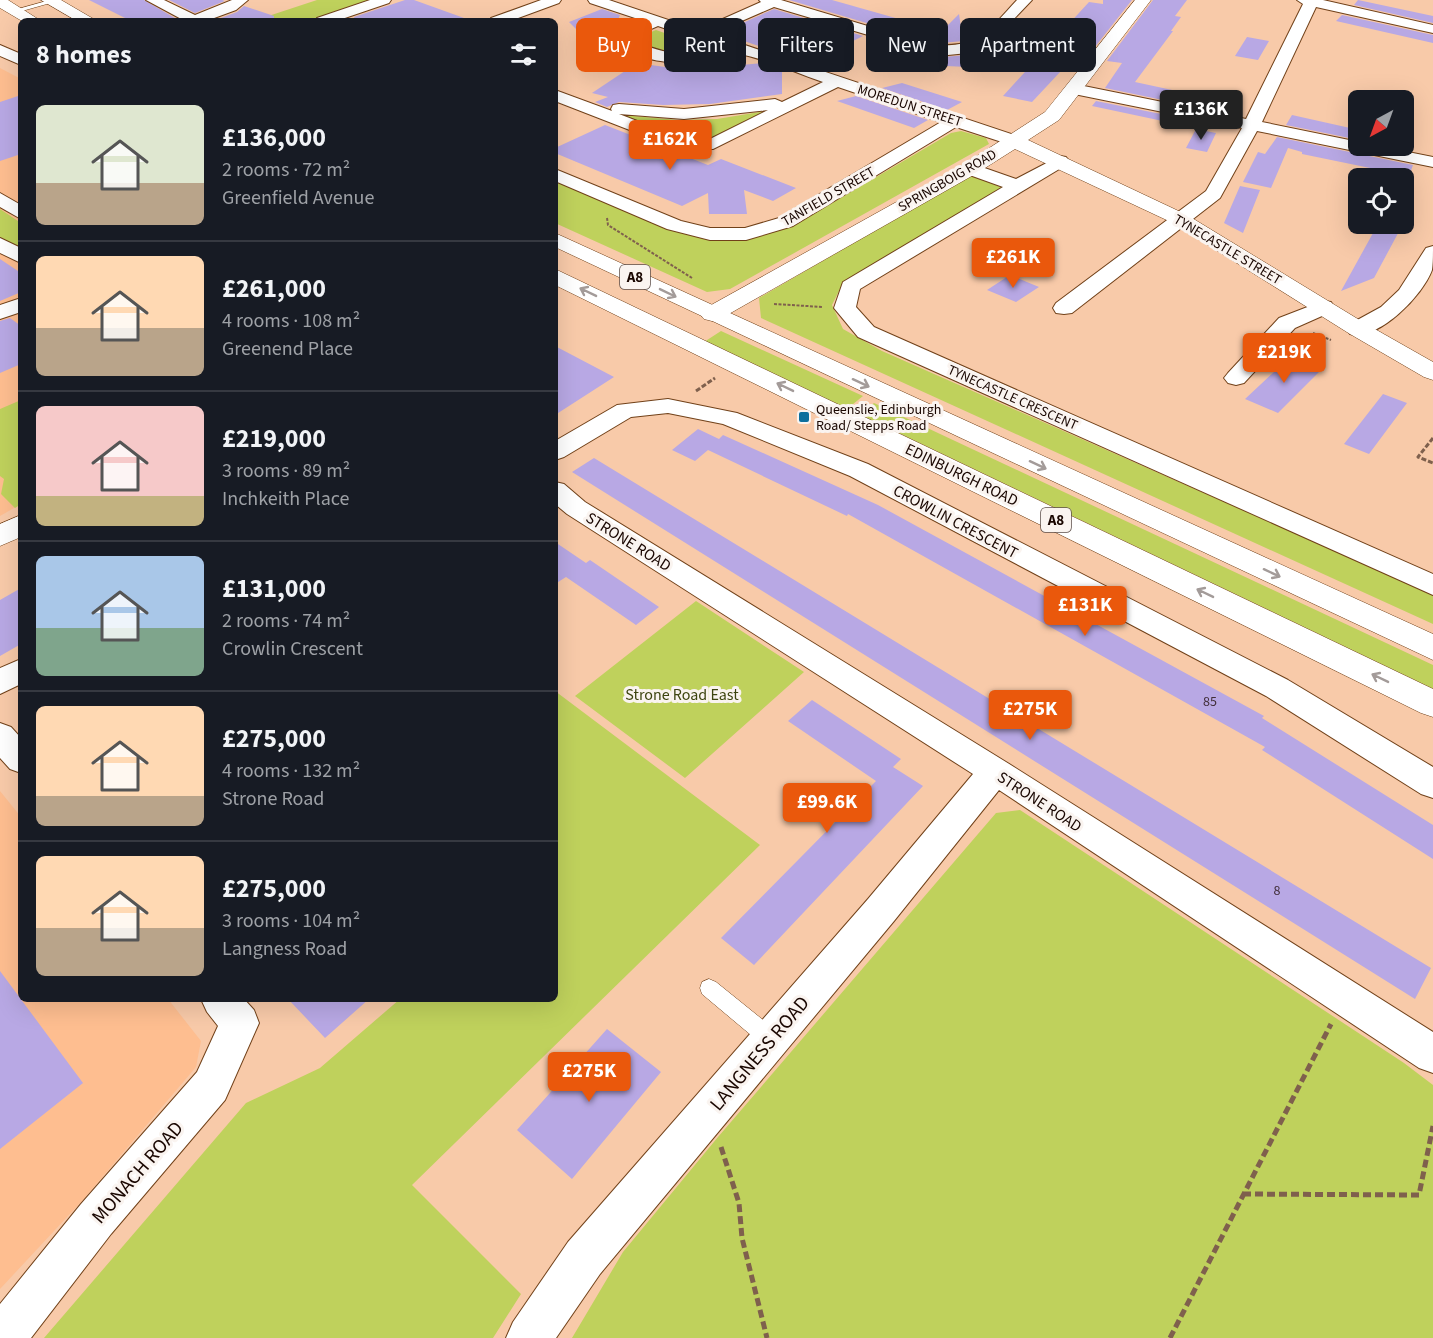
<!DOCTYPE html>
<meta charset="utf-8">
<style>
:root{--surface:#171b24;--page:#20242c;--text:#f1f3f6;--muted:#9ea1a6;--line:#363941;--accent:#ea580c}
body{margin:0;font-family:"Source Sans 3",sans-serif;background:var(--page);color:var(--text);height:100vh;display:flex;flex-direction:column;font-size:22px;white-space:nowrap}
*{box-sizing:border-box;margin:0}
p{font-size:20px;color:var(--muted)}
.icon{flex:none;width:33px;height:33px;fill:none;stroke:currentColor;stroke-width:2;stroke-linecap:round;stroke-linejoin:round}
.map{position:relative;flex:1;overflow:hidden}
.details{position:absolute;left:18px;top:18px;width:540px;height:984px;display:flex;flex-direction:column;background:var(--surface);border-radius:9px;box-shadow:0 6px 24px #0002}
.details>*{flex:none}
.banner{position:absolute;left:576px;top:18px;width:570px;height:54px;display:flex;gap:12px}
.needle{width:39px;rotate:221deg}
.tools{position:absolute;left:1348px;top:90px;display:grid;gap:12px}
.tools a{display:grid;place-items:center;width:66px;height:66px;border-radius:9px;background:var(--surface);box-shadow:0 6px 24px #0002;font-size:30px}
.price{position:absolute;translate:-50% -51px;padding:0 14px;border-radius:6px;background:var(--accent);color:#fff;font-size:20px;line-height:39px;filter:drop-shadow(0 2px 3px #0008)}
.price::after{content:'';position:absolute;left:50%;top:36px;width:18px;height:14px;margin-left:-9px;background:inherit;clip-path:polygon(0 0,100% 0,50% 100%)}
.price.on{background:#222;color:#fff}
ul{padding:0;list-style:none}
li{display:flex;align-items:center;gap:18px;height:150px;padding:0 18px}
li+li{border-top:2px solid var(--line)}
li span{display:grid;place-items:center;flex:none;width:168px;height:120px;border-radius:9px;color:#555}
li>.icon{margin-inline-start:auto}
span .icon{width:72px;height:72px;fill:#fffc;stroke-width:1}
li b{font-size:26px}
h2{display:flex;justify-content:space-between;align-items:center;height:72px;padding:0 18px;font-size:26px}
.tag{padding:0 21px;border-radius:9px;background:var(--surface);box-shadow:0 6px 24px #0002;font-size:21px;line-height:54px}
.tag.on{background:var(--accent);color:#fff}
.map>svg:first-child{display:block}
.built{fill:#febe90}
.green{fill:#bfd15c}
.building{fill:#b8a8e4}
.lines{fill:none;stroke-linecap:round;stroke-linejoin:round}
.lane-casing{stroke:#714119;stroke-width:1}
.street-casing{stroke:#714119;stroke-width:2}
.secondary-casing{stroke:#714119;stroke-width:1}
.primary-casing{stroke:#714119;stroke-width:1}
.path-far2{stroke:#7f604d;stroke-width:2;stroke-dasharray:3 1.5;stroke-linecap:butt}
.path-far1{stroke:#7f604d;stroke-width:3;stroke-dasharray:5 2;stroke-linecap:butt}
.path{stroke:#7f604d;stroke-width:5;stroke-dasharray:8 4;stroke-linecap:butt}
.lane{fill:#fff;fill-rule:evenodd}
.street{fill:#fff;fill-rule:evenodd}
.secondary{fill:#fff;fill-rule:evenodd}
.primary{fill:#fff;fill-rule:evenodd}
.oneway{stroke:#a39b99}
.poi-dot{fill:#0d6f9d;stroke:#faf4f0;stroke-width:2}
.labels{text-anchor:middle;stroke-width:6;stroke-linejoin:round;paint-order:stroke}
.far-street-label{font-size:14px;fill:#190600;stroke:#faf4f0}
.far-poi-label{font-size:14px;fill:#190600;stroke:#faf4f0;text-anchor:start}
.number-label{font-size:14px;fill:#412e39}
.shield{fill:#faf4f0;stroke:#5c4d48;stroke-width:1.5}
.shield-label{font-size:15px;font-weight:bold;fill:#190600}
.street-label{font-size:16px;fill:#190600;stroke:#faf4f0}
.park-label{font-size:16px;fill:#3d440f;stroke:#faf4f0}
.near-street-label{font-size:20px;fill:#190600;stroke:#faf4f0}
</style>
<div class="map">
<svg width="1433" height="1338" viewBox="0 0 1433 1338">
<rect width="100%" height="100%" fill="#f8caa9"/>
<path class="built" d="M0,68l21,11v425l-21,12z
M0,791l21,26v182h147l33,42 -5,26 -115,135 -81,87z"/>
<path class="green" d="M317,0h52l-61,21h-55z
M656,30l57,20c-23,9 -49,7 -69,-6v-9z
M771,110l-61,28 -24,1 -64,-24 56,5 39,-1z
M961,131l25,7 3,6 -259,145 -23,3 -152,-69v-43l155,59 41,-1 42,-12 158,-93z
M970,175l33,13 -162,99 -9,18 11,24 39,22 551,243v30l-672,-306 -2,-20z
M0,209l21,14v27l-21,-13z
M721,331l142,65 -16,13 -143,-67z
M21,400v104l-6,4 -14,-14 3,-15 -4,-3v-67z
M874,403l559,262v24l-574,-275z
M696,601l108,71 -119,106 -110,-82z
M555,691l205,154 -348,340 109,109 -28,44h-449l202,-235 74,-35 80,-69h155z
M1020,810l384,253 29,22v253h-861l51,-86 95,-115 278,-324z"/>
<path class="building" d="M89,0h55l36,21h-49z
M169,0h53l3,1 -30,12z
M405,0h9l50,18v3h-109l-1,-4z
M789,0h43l67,19 -19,8z
M1103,0h29l-45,57 -11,-2 -44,47 -29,-6 86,-94 14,2z
M1153,0h34l-12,16 6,1 -10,14h2l-38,51 79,17 -8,10 -101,-21 17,-25 -15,-2z
M1358,0l75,16v7l-79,-18z
M244,6l30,10v5h-61l24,-9z
M602,9l18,6 -17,41 -34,-34z
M774,9l89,27 -54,27 -71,-24 -2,-13z
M959,14l4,27 -21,2 -1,-11z
M1342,15l91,20v8l-97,-22z
M1247,37l22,4 -11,19 -23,-4z
M966,55l2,12 -22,-1 -2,-9z
M637,63l49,7 77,-7 19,6v25l-72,10 -47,1 -44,-3 -12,5 -12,-5 13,-5 -16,-4z
M902,83l60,19 -15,8 -65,-22z
M21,95v59l-21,7v-59z
M856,96l72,24 -14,8 -77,-27z
M1096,101l100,20 -5,6 -99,-21z
M1292,115l67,15v10l-73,-15z
M605,125l103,40 13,-6 75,29 -23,13 -29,-11 3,24h-38l-1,-21 -26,13 -127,-53v-5z
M1196,129l20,4 -9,19 -21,-4z
M1277,137l136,28 -4,11 -107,-22v-2l-14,-4 -17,40 -28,-6 15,-30 7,2z
M1240,186l20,4 -17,43 -19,-10z
M1378,224h25l-29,54 -33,13z
M0,259l21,14v19l-21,9z
M1010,275l29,12 -23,15 -29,-12z
M10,318l11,8v38l-21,9v-52z
M555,346l59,31 -59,38z
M1291,356l32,12 -45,45 -33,-14z
M1383,394l24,9 -38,51 -25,-10z
M698,429l21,10 4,-4 155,70 386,211 -2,2 171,107v34l-171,-109 3,-3 -417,-233 -1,2 -139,-66 -13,11 -23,-11z
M594,458l837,510 -16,31 -843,-527z
M555,542l31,21 4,-3 69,47 -23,18 -70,-48 -11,7z
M21,588v56l-21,12v-56z
M812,700l89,59 -8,8 30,19 -169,179 -33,-27 155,-157 -88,-60z
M0,971l83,112 -83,66z
M288,999h81l-44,39z
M607,1029l54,43 -89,107 -55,-49z"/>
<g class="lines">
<defs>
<path id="lane" d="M50,0h11l-46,13 -4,-2z
M709,979l7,3 62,50 3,7 -3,7 -7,3 -7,-3 -62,-52 -2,-6 2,-6z"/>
<path id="street" d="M146,0h18l31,15 37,-15h16l-12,10 -30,11h-21z
M370,0h21l-2,3 -53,18h-21l2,-3z
M541,0h20l-2,3 -49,18h-21l2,-3z
M588,0h21l89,30 63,-28 -2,-2h22l150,45c48,3 55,-12 86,-45h15l-42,44 -22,9 -20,2 -23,-3 -151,-45 -62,27 308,103 3,4 -3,4 -6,1 -58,-19 -163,99 -47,14h-36l-43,-11 -112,-48v-12l126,52 29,7h35l34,-10 162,-96 -103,-35 -125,62 -37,-1 -121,-47v-11l57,21 -1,-2 2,-4 6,-1 65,5 91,-10 7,3 41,-20c-27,-9 -56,-23 -84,-28 -8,-2 -22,5 -31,6 -22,5 -68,4 -84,-15l6,-17 14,-7 -54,-18zM658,26l64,22c-28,8 -55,8 -82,-5l2,-10zM768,110l-58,29h-26l-65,-25 65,5z
M1297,0h26l110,25v8l-117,-26 -54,115 97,20v4h19l55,11v10l-176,-36 -37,67 -148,115 -8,1 -8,-1 -3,-5 3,-5 150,-112 36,-63 -168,-34 -6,-2 -2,-3 2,-3 6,-2 172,35 57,-115z
M0,45l21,9v11l-21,-9z
M1060,156l6,1 3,4 -3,4 -206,124 -4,18 18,20 559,247v21l-575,-258 -24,-29 9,-26 160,-95 -39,-14 -3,-4 3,-4h12l40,14z
M0,193l21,12v14l-21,-12z
M0,238l21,10v15l-21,-10z
M1433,246c0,7 0,17 -1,24 -9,25 -53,71 -82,64l-3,-5 3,-5 31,-17 18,-17 27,-42z
M21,298v14l-21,7v-14z
M1323,301l8,1 3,5 -3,5 -36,16 -51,55 -8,2 -8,-2 -4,-5 4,-5 51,-55z
M668,399l69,14 131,51 420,216 145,87v31l-12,-4 -155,-98 -416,-220 -127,-52 -55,-11 -37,4 -67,40 -9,3v-19l62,-36z
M555,482l9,2 21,18 421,260 427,270v41l-14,-5 -420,-278 -105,131 -294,353 -44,64h-50l7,-16 55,-80 300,-343 105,-125 -406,-260 -12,-10z
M21,659v25l-21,10v-26z
M0,723l11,4 10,11v35l-11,-4 -10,-11z
M201,999h43l10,11 5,13 -34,77 -114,134 -80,104h-31v-34l81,-100 116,-132 21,-46 -11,-14z"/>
<path id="secondary" d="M1135,0h16l-92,120 -31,20 159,75 179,109 67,38v18l-9,-3 -74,-43 -177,-111 -158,-74 -38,24 -257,146 -8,2 -8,-2 -4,-5 4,-5 259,-144 82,-53z
M21,515v22l-21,9v-22z"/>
<path id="primary" d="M0,0h8l33,21h-19l-22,-13z
M41,0h20l36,21h-20z
M555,233l878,401v26l-878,-413z
M555,269l878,420v28l-12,-4 -866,-428z"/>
</defs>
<use href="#lane" class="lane-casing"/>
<use href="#street" class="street-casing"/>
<use href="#secondary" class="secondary-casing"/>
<use href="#primary" class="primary-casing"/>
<path class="path-far2" d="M607,218l1,7 84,53
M774,304l49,3
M1313,333l18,7"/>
<path class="path-far1" d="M696,391l19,-13
M1433,438l-15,19 15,6"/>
<path class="path" d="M721,1147l18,56 3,35 25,100
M1243,1194l176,1 14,-69
M1170,1338l161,-314"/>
<use href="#lane" class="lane"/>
<use href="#street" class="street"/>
<use href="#secondary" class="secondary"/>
<use href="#primary" class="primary"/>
</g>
<defs><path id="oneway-shaft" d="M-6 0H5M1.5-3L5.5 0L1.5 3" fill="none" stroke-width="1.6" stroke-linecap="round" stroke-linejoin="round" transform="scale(1.5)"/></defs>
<g class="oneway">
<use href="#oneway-shaft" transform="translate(588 292) rotate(-154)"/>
<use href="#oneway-shaft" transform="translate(668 293) rotate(26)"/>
<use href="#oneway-shaft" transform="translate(861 383) rotate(25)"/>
<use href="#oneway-shaft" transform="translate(785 387) rotate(-154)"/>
<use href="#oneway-shaft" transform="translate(1038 465) rotate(25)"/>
<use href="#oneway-shaft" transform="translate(1272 573) rotate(25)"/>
<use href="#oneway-shaft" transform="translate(1205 593) rotate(-154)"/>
<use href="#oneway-shaft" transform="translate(1380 678) rotate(-154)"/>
</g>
<rect class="poi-dot" x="798" y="411" width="12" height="12" rx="3"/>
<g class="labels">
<g class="far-street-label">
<text transform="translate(910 105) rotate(18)" y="5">MOREDUN STREET</text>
<text transform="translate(947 180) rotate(-30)" y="5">SPRINGBOIG ROAD</text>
<text transform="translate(828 196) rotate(-30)" y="5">TANFIELD STREET</text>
<text transform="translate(1228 249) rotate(31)" y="5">TYNECASTLE STREET</text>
<text transform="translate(1013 397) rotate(24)" y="5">TYNECASTLE CRESCENT</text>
</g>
<g class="far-poi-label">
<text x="816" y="414">Queenslie, Edinburgh<tspan x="816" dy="16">Road/ Stepps Road</tspan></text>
</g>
<g class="number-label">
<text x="1210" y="706">85</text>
<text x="1277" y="895">8</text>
</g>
<g class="shield">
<rect x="620" y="265" width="30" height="24" rx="4.5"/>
<rect x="1041" y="508" width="30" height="24" rx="4.5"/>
</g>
<g class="shield-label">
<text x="635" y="282">A8</text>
<text x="1056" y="525">A8</text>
</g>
<g class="street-label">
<text transform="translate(962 474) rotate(26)" y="6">EDINBURGH ROAD</text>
<text transform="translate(956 521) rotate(28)" y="6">CROWLIN CRESCENT</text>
<text transform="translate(629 541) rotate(32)" y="6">STRONE ROAD</text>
<text transform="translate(1040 801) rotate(33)" y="6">STRONE ROAD</text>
</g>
<g class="park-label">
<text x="682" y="700">Strone Road East</text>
</g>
<g class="near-street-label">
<text transform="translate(759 1053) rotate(-50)" y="7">LANGNESS ROAD</text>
<text transform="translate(137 1172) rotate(-49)" y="7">MONACH ROAD</text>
</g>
</g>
</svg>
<div class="tools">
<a><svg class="needle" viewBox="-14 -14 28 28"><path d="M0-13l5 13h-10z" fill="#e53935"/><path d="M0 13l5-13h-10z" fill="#9ea1a6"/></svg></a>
<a><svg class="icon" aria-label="locate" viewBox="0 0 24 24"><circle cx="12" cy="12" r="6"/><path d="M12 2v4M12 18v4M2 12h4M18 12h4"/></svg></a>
</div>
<b class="price on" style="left:1201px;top:141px">£136K</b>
<b class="price" style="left:670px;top:171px">£162K</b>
<b class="price" style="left:1013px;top:289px">£261K</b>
<b class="price" style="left:1284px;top:384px">£219K</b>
<b class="price" style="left:1085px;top:637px">£131K</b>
<b class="price" style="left:1030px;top:741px">£275K</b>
<b class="price" style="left:827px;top:834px">£99.6K</b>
<b class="price" style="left:589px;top:1103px">£275K</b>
<div class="banner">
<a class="tag on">Buy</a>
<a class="tag">Rent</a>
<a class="tag">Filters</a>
<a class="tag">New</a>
<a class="tag">Apartment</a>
</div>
<section class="details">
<h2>8 homes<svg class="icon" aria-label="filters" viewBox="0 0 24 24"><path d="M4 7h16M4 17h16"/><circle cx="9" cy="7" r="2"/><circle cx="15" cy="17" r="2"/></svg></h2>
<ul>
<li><span style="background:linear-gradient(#dfe7d0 65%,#b9a48a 0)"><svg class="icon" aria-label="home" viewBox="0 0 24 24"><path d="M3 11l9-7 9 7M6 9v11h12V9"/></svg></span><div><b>£136,000</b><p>2 rooms · 72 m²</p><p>Greenfield Avenue</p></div></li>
<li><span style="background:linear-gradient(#ffd9b3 60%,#b9a48a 0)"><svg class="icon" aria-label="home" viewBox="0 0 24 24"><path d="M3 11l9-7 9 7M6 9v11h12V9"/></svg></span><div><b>£261,000</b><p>4 rooms · 108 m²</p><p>Greenend Place</p></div></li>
<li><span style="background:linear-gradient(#f6c9c9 75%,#c2b280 0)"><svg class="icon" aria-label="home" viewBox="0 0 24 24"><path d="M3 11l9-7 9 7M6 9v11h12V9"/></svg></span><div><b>£219,000</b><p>3 rooms · 89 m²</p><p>Inchkeith Place</p></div></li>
<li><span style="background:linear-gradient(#a9c7e8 60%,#7fa58c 0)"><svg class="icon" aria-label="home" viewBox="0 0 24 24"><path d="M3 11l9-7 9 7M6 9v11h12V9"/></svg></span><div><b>£131,000</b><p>2 rooms · 74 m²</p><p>Crowlin Crescent</p></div></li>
<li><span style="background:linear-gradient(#ffd9b3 75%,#b9a48a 0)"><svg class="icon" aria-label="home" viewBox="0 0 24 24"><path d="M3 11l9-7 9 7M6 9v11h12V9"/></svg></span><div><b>£275,000</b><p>4 rooms · 132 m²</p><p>Strone Road</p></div></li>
<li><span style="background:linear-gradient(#ffd9b3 60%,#b9a48a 0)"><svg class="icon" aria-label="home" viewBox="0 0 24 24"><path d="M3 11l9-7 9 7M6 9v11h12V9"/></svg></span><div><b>£275,000</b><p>3 rooms · 104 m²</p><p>Langness Road</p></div></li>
</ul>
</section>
</div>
